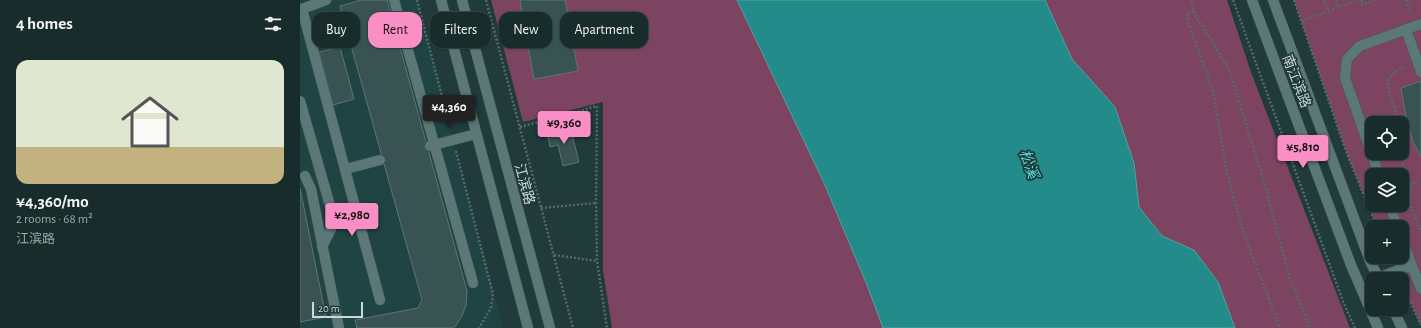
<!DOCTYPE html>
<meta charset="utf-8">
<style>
:root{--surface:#192c2c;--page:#223434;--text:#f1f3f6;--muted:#9fa7a9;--line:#374848;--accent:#fa8fc6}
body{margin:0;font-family:"Alegreya Sans","Noto Sans SC",sans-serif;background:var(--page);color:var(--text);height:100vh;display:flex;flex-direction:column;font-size:15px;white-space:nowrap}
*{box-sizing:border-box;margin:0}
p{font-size:13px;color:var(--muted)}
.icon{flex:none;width:22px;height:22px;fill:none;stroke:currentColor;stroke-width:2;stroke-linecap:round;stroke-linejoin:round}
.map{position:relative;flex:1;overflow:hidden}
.sheet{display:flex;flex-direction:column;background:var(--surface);width:300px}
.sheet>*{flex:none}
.banner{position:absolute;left:12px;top:12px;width:380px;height:36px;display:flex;gap:8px}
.controls{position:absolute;left:1065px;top:116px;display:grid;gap:8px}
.controls a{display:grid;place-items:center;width:44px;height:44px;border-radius:8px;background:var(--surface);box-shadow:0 1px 3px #0004,0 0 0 1px var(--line);font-size:20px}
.scale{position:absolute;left:12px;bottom:10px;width:51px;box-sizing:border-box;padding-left:4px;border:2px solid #cad9d8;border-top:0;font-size:11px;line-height:14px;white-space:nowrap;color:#cad9d8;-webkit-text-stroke:3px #213a3a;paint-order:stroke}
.price{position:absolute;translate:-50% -34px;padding:0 9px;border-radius:4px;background:var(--accent);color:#111;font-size:13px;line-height:26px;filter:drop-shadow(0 1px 2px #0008)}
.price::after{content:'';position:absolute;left:50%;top:24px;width:12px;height:9px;margin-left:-6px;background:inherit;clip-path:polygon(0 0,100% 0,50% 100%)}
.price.selected{background:#222;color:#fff}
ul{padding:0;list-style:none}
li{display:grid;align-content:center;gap:8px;height:212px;padding:0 16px}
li+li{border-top:1px solid var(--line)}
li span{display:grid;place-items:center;height:124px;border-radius:12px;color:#555}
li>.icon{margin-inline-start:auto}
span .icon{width:72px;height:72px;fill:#fffc;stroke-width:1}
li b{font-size:17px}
h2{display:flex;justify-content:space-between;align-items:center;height:48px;padding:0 16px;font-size:17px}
.chip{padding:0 14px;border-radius:12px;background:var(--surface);box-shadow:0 1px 3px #0004,0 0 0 1px var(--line);font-size:14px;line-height:36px}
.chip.selected{background:var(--accent);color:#111}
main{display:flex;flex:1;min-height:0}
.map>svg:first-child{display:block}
.built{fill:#204443}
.green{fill:#7d4461;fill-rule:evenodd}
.water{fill:#238b89;stroke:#55a2a1}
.building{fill:#395353;stroke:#5a7675}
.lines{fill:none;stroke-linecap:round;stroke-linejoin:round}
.street-tunnel{stroke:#3a5252;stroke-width:10;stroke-dasharray:10 5;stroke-linecap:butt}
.street-casing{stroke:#425858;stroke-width:11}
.secondary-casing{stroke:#425858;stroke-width:11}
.path{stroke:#556b6a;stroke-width:2.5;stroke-dasharray:2 2;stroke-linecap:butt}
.street{stroke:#5c7876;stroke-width:10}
.secondary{stroke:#5c7876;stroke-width:10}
.labels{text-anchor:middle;stroke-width:3.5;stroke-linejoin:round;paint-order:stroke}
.street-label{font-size:14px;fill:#cad9d8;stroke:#213a3a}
.water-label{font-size:15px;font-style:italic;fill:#57dad8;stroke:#213a3a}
</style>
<main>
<section class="sheet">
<h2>4 homes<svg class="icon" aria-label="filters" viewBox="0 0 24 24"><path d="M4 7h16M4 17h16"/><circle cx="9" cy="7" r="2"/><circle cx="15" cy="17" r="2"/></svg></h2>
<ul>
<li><span style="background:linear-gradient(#dfe7d0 70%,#c2b280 0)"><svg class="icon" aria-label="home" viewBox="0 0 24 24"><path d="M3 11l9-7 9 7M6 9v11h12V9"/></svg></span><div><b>¥4,360/mo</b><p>2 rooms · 68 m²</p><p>江滨路</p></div></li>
</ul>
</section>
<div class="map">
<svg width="1121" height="328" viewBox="0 0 1121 328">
<rect width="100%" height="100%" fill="#213a3a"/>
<path class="built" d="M0,0h117l86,328h-203z"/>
<path class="green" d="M191,0h246l87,183 43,102 16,43h-271l-9,-58v-168l-80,20z
M745,0h182l25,75 98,253h-115l-17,-46 -24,-32 -32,-14 -23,-29 -5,-44 -19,-56 -43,-48z
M994,0h127v325l-19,-41v-5h-2l-10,-22h12v-30h-25l-30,-73zM1072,123h30v30h-30zM1072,175h30v30h-30z"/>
<path class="water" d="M437,0h308l27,59 43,48 19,56 5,44 23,29 32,14 24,32 17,46h-352l-16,-43 -43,-102z"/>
<path class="building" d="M61,0h26l80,291 -1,14 -4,11 -8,12h-97l-2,-8 63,-12 4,-8 -82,-294z
M220,0h45l13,71 -44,8z
M40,47l14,52 -21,6 -14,-53z
M1121,81v75l-8,-14 -6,-20 -6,-34z
M270,126l9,36 -16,4 -5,-21 -8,2 -3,-15z
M0,188l26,129 -26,5z"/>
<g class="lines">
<path class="street-tunnel" d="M80,160l48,-13"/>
<defs>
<path id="street" d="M26,0l-24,9 78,291
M94,0l79,283
M1106,29l15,43
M0,101l31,108v20l-9,18
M130,146l46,-12
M46,169l34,-9
M1079,175l-34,-97 2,-19 13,-13 61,-22
M5,176l6,13 28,139
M1090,205l7,22
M1102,240l19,49
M1078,278l33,-13"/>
<path id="secondary" d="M141,0l87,328
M162,0l88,328
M952,0l99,265 27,63
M973,0l97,261 9,18
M1093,309l9,19"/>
</defs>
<use href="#street" class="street-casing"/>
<use href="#secondary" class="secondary-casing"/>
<path class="path" d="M117,0l33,127
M186,0l87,328
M891,0l5,17 19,29 15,26 37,120 21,81 22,55
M933,0l111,304 11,24
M994,0l53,154 30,73
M1024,0l4,11
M1036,0l2,7
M1061,0l1,5 13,-5
M1106,0l5,14
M894,11l-7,3 2,10 24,68 14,81 17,61 36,94
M1002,21l55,-21
M1091,123v-3l6,-6
M1100,123c-4,-11 -16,-36 -10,-46 3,-5 11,-8 16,-10
M220,127l77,-21 -1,97 1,58 10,67
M1102,129l6,18 -5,18 7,20v20l11,26
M1102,143l5,1
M156,151l37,143 -2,14 -12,20
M1110,185l11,-5
M241,208l55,-5
M254,255l43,6
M1102,284l19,41"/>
<use href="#street" class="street"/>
<use href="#secondary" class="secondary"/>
</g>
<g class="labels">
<g class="street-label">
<text transform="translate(997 81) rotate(69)" y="5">南江滨路</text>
<text transform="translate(225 184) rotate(75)" y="5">江滨路</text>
</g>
<g class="water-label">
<text transform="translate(729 164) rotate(70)" y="5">松溪</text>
</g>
</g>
</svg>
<div class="controls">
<a><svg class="icon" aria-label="locate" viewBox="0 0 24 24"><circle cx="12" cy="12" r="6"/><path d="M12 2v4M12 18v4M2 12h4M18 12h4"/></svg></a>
<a><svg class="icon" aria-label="layers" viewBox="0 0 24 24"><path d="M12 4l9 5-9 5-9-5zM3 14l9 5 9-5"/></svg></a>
<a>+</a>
<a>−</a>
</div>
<div class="scale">20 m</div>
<b class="price selected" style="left:149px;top:129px">¥4,360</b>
<b class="price" style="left:264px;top:145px">¥9,360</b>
<b class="price" style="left:1003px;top:169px">¥5,810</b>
<b class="price" style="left:52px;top:237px">¥2,980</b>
<div class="banner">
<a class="chip">Buy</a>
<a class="chip selected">Rent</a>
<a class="chip">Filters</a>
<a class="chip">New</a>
<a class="chip">Apartment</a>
</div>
</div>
</main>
